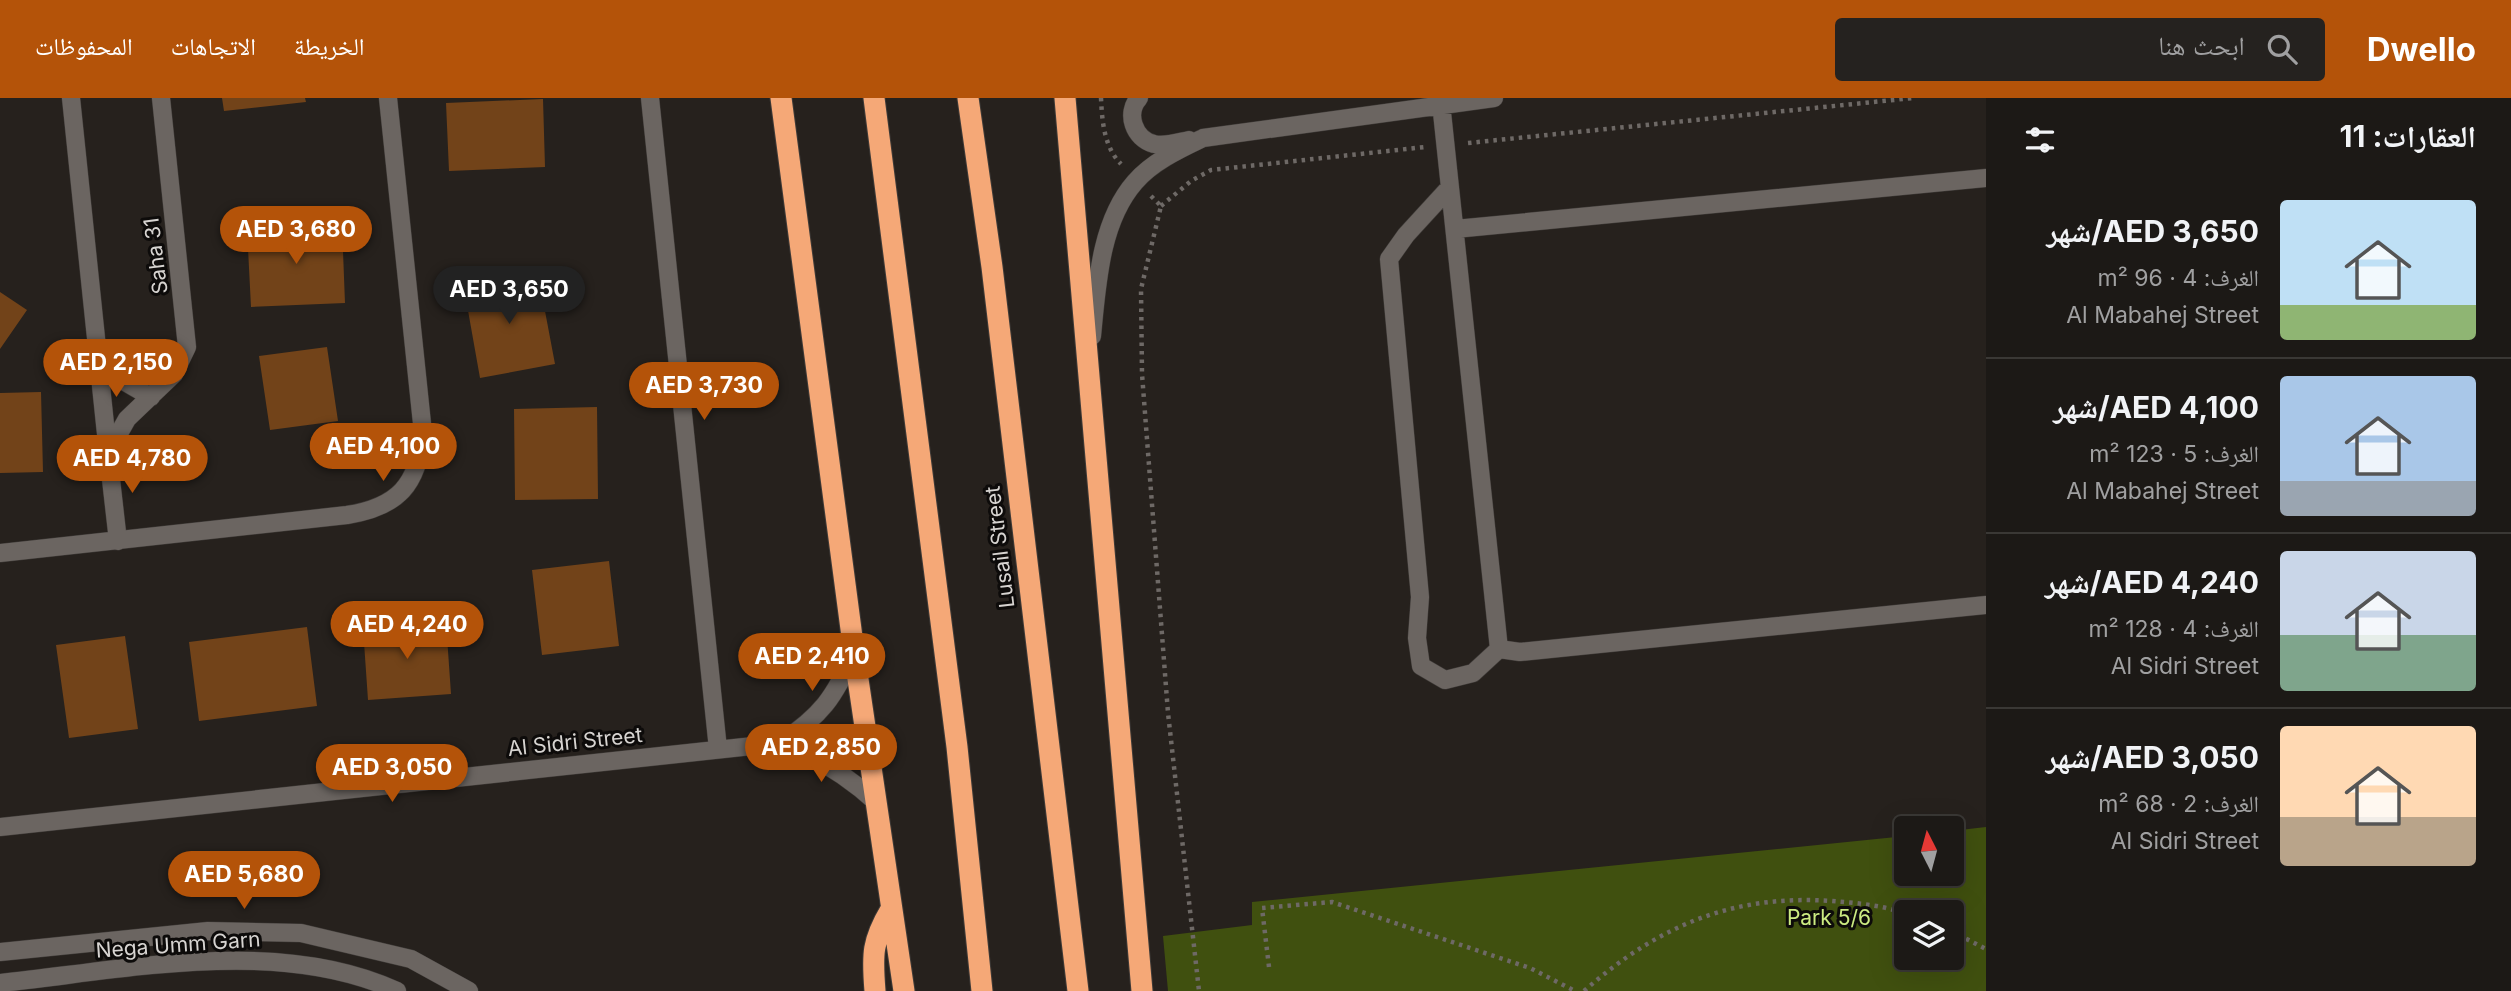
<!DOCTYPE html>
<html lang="ar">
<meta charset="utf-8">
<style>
:root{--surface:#1c1916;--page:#25221f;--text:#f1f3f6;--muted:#a0a0a1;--line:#3a3835;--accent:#b45309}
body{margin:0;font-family:Inter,"Noto Naskh Arabic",sans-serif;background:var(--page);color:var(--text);direction:rtl;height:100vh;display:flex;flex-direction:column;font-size:26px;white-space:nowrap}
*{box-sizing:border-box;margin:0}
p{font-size:23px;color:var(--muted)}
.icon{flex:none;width:38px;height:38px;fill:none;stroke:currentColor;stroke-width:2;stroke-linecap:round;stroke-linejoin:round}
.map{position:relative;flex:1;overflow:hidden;direction:ltr}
.panel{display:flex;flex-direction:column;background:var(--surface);width:525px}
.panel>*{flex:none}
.needle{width:46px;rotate:354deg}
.tools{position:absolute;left:1894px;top:718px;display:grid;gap:14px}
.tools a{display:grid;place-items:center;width:70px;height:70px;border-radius:7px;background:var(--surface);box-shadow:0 7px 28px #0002,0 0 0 2px var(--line);font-size:35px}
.price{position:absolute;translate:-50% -60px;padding:0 16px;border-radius:24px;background:var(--accent);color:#fff;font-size:23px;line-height:46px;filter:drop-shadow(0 2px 4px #0008)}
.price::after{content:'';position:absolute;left:50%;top:42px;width:21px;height:16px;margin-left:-10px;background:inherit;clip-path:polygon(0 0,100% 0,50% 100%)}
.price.selected{background:#222;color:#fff}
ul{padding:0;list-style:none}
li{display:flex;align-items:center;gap:21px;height:175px;padding:0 35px}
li+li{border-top:2px solid var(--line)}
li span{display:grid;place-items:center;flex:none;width:196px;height:140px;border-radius:7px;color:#555}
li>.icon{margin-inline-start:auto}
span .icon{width:84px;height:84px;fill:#fffc;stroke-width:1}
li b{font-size:30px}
h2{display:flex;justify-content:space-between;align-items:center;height:84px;padding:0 35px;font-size:30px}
header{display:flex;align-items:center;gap:42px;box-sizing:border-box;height:98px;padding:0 35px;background:var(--accent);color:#fff}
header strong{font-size:33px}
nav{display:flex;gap:38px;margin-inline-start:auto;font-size:24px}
.search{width:490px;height:63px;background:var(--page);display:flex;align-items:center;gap:18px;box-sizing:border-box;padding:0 24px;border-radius:7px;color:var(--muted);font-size:26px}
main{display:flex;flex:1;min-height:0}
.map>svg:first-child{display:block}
.green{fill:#40500f;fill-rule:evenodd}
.building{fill:#724319}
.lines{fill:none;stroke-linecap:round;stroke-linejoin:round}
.minor-casing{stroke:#3f3b38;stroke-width:19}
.highway-casing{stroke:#3f3b38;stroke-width:23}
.path{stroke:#6e6966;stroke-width:4.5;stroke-dasharray:3.5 5;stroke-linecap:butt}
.minor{stroke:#6b6561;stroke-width:18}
.highway{stroke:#f5a877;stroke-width:21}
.labels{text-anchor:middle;stroke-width:6;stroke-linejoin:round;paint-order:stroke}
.street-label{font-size:21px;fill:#d7d4d1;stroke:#0d0b0a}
.park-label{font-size:21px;fill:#cceb82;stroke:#0d0b0a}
</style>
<header>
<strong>Dwello</strong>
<div class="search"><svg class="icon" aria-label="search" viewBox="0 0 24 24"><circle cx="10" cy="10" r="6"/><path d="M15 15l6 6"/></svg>ابحث هنا</div>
<nav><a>الخريطة</a><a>الاتجاهات</a><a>المحفوظات</a></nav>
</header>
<main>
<section class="panel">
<h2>العقارات: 11<svg class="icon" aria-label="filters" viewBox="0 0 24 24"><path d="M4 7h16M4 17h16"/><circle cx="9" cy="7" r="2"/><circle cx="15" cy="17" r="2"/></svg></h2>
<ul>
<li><span style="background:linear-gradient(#bfe0f5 75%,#8fb573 0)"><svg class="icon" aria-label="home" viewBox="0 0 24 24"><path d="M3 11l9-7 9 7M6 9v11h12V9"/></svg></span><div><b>AED 3,650/شهر</b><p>الغرف: 4 · 96 m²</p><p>Al Mabahej Street</p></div></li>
<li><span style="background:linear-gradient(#a9c7e8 75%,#9aa5b1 0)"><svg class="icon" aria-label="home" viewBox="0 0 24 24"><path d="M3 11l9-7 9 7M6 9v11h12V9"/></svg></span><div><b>AED 4,100/شهر</b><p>الغرف: 5 · 123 m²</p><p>Al Mabahej Street</p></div></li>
<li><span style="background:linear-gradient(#c9d6e8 60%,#7fa58c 0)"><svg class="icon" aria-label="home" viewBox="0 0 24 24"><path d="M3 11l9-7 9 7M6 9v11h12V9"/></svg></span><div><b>AED 4,240/شهر</b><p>الغرف: 4 · 128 m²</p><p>Al Sidri Street</p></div></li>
<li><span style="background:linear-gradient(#ffd9b3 65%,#b9a48a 0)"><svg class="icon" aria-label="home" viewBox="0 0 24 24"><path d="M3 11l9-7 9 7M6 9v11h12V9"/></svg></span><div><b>AED 3,050/شهر</b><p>الغرف: 2 · 68 m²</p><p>Al Sidri Street</p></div></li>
</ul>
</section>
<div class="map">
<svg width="1986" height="893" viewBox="0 0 1986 893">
<rect width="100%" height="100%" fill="#26211d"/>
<path class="green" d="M1986,729v164h-818l-5,-55 89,-11v-23l654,-66v37h45v-42zM1906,814h45v45h-45z"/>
<path class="building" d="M222,0h83l1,4 -82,9z
M543,1l2,68 -96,4 -3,-68z
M342,127l3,78 -94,4 -4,-78z
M538,176l17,90 -75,14 -16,-90z
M0,194l27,18 -27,39z
M327,249l11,74 -68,9 -11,-74z
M41,294l2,80 -43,1v-80z
M597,309l1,92 -83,1 -1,-91z
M609,463l10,85 -77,9 -10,-85z
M446,524l5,72 -83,6 -5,-72z
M307,529l10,79 -118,15 -10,-79z
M125,538l13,93 -69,9 -13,-93z"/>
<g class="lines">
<defs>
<path id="minor" d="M71,0l37,355 19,-34 47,-45 13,-27 -26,-249
M650,0l68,651
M1139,0c-14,15 -5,41 15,46 10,3 25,-2 35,-4
M1441,5l58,546 21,3 466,-47
M1450,89l-44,48 -17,24 31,338 -3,41 4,28 24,14 28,-7 26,-24
M1455,131l531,-51
M1092,238c5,-51 8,-114 43,-154 17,-20 45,-33 68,-44l291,-40
M99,269l52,30
M108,355l10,88
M0,455l347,-38c51,-8 71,-30 76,-82l-35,-335
M780,645c37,14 68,33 97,60
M0,729l780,-84c41,-27 55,-46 74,-91
M0,854l208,-21 93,2 110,26 58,32
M0,885c126,-13 278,-47 397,8"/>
<path id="highway" d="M781,0l73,554 50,339
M874,0l83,649 25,244
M968,0l24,169 86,724
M1065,0l77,893
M875,893c-3,-37 -3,-50 16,-82"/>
</defs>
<use href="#minor" class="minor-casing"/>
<use href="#highway" class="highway-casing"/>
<path class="path" d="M1101,0c1,23 3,49 20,66
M1468,45l445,-45
M1151,98l10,10 -20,83 1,85 26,339 31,278
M1161,108l30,-25 20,-11 214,-23
M1951,833l35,18
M1269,869l-7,-59 70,-6 198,66 45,23
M1584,893c74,-65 148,-97 248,-90 24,2 51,4 74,13"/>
<use href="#minor" class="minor"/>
<use href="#highway" class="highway"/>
</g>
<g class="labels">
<g class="street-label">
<text transform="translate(156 158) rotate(-97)" y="7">Saha 31</text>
<text transform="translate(1000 449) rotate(-97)" y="7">Lusail Street</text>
<text transform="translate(575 644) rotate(-6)" y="7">Al Sidri Street</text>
<text transform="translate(178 847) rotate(-4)" y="7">Nega Umm Garn</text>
</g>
<g class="park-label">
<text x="1829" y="827">Park 5/6</text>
</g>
</g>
</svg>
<div class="tools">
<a><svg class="needle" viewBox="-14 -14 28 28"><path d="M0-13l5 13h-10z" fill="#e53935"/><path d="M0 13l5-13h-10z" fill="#a0a0a1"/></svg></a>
<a><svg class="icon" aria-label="layers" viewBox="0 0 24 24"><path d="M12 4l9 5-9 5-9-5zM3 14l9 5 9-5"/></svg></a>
</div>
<b class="price" style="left:296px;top:168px">AED 3,680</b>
<b class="price selected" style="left:509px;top:228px">AED 3,650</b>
<b class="price" style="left:116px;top:301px">AED 2,150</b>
<b class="price" style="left:704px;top:324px">AED 3,730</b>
<b class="price" style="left:383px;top:385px">AED 4,100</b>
<b class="price" style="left:132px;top:397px">AED 4,780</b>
<b class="price" style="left:407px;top:563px">AED 4,240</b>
<b class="price" style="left:812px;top:595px">AED 2,410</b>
<b class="price" style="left:821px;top:686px">AED 2,850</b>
<b class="price" style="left:392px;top:706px">AED 3,050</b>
<b class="price" style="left:244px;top:813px">AED 5,680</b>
</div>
</main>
